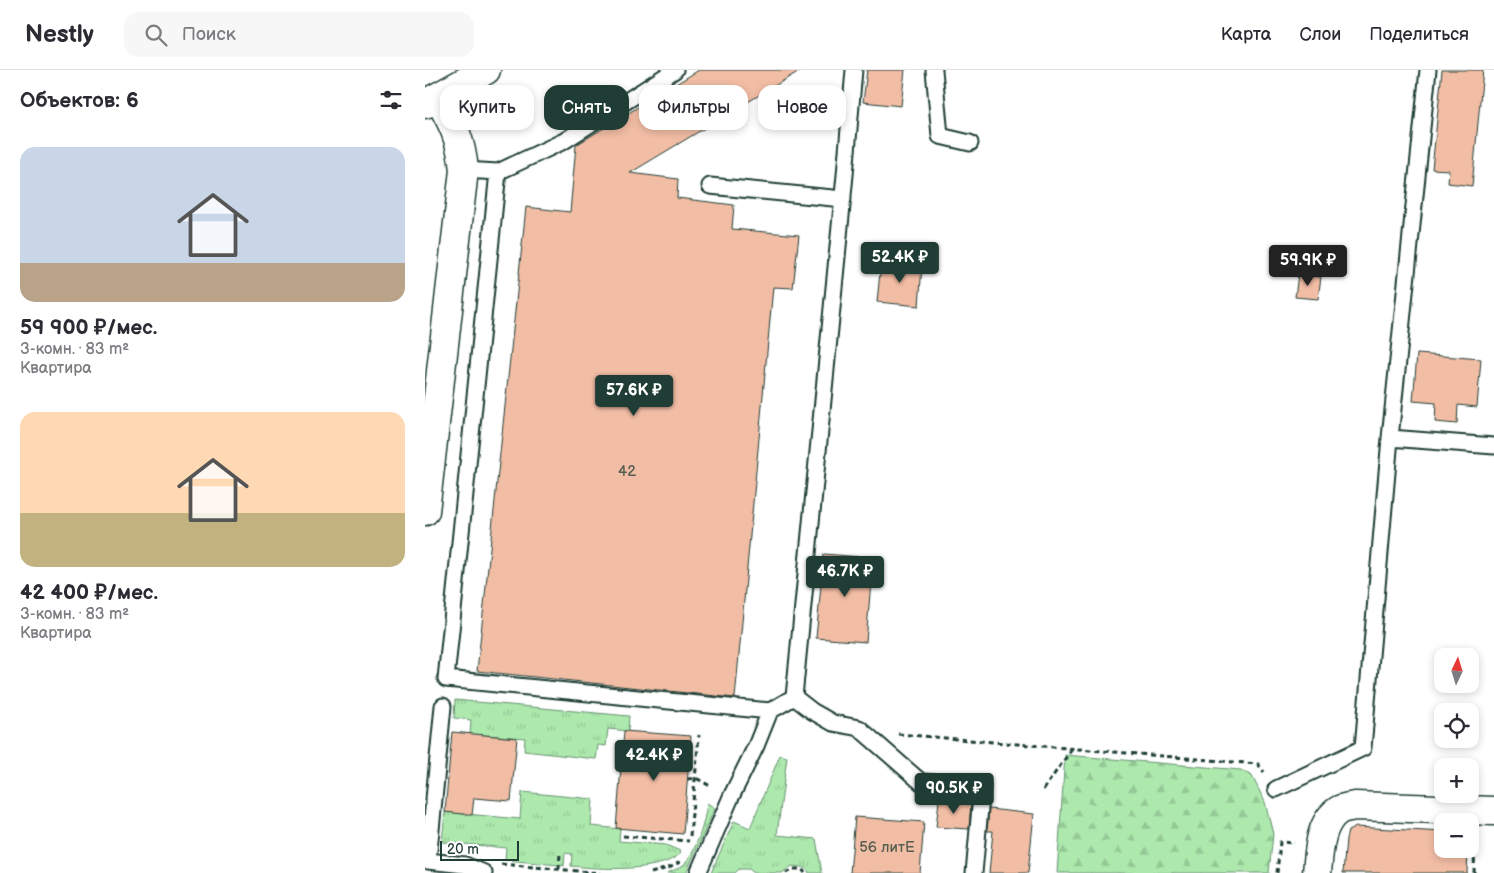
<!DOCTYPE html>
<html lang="ru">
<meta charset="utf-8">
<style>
:root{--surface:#fff;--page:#f7f7f7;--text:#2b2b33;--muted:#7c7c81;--line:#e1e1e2;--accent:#1f3d34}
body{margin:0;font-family:"Balsamiq Sans",sans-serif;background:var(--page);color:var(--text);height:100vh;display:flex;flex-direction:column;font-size:19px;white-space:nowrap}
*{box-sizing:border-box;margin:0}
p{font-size:16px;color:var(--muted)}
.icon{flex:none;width:28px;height:28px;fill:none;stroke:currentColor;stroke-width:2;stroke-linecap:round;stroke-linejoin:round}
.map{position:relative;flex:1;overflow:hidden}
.drawer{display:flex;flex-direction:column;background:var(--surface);width:425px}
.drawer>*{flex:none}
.hud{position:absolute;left:15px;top:15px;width:475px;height:45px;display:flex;gap:10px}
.needle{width:32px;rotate:4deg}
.buttons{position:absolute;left:1009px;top:578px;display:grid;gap:10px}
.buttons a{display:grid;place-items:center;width:45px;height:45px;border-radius:10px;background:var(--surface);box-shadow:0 2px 8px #0003;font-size:25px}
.scale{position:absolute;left:15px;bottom:12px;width:79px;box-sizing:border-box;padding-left:5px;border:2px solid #1f3d34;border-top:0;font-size:14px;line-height:18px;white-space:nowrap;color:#1f3d34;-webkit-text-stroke:4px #fff;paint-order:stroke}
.price{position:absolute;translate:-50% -42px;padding:0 11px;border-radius:5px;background:var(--accent);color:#fff;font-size:16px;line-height:32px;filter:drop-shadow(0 1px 2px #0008)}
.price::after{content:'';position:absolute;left:50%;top:30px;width:15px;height:11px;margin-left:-8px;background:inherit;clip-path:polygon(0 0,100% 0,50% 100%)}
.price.on{background:#222;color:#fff}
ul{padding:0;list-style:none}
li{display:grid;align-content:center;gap:10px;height:265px;padding:0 20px}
li span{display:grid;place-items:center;height:155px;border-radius:15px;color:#555}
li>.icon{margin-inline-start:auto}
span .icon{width:90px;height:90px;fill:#fffc;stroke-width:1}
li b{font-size:21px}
h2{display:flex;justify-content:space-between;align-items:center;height:60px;padding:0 20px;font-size:21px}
.tag{padding:0 18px;border-radius:15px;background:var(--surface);box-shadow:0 2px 8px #0003;font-size:18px;line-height:45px}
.tag.on{background:var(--accent);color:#fff}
header{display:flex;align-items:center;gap:30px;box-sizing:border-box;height:70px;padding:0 25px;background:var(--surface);border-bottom:1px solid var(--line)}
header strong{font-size:24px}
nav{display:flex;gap:28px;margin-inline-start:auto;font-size:18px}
.search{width:350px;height:45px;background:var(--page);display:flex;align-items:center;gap:12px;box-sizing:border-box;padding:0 18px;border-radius:15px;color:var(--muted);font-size:19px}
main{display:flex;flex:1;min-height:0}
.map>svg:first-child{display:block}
.grass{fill:url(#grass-tufts);stroke:#669270}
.forest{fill:url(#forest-firs);stroke:#669270}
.building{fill:#f2bda5;stroke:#1f3d34}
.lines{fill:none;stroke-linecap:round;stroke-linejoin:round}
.lane-casing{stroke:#1f3d34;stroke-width:19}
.street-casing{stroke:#1f3d34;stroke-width:31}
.secondary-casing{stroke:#1f3d34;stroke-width:31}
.path{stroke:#1f3d34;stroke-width:3;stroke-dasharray:5 4;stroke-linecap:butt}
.lane{stroke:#fff;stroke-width:15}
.street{stroke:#fff;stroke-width:28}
.secondary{stroke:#fff;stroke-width:28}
.labels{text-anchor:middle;stroke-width:4;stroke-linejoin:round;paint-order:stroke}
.number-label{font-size:15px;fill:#545d50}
</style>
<header>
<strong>Nestly</strong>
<div class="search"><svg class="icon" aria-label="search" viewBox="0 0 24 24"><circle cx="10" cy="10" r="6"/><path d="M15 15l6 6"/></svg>Поиск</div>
<nav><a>Карта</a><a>Слои</a><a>Поделиться</a></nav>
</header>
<main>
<section class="drawer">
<h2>Объектов: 6<svg class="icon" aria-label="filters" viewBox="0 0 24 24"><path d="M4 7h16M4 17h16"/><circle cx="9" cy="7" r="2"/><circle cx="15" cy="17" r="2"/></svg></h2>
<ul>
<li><span style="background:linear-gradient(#c9d6e8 75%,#b9a48a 0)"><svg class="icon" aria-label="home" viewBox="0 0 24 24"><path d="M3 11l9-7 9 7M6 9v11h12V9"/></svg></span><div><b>59 900 ₽/мес.</b><p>3-комн. · 83 m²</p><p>Квартира</p></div></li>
<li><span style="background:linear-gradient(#ffd9b3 65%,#c2b280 0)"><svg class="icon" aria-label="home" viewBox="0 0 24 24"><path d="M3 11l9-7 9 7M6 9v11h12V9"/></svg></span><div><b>42 400 ₽/мес.</b><p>3-комн. · 83 m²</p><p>Квартира</p></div></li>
</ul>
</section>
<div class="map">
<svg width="1069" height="803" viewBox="0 0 1069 803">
<defs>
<pattern id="grass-tufts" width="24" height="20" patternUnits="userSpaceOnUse" patternTransform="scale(1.25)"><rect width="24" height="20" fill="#ade8ad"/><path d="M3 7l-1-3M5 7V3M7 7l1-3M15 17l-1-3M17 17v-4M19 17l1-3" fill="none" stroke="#94c895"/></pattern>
<pattern id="forest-firs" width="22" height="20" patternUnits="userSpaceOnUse" patternTransform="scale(1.25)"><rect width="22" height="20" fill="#ade8ad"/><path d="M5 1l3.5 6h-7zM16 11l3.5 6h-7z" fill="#94c895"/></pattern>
</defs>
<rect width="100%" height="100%" fill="#fff"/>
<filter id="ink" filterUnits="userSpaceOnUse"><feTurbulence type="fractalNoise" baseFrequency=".02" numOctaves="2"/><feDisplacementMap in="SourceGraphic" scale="10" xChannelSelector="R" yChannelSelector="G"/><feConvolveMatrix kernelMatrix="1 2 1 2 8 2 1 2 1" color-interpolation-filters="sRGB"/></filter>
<g filter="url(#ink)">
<path class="grass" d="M30,630l174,16 -1,15 -20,-2 -2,17 -8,-1 -2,14 -72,-8 1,-13 -55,-4 1,-14 -17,-2z
M355,685l7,2 -10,78 39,4 6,34h-13c-2,-7 -11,-6 -17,-7l-10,7h-28l-5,-4h-10l-4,4h-24l23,-52 16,7z
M97,722l71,7 -2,27 29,3 -1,12 47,4 14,6 1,2c-20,20 -81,16 -110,13l1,-12 -7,-1 -1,13 -5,-1 -54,-5 1,-12 -64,-6 3,-30 75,7z
M282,733l8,5 -29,65h-19c4,-2 11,-4 15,-7 14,-12 23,-45 25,-63z"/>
<path class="forest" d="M640,685l176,15 11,6 13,26 8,32 -4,39h-212z"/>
<path class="building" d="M274,0h102l-171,103 48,6 -1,19 57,7 -2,24 67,6 -6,53 -20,-1 -38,411 -258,-27 49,-464 44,5 6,-67z
M442,0h38l-4,36 -38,-4z
M1017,0h41l-11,116 -24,-3 1,-13 -17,-1z
M456,192l41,4 -3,40 -42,-4z
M873,204l23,3 -3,22 -23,-2z
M992,284l64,5 -4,48 -19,-2 -1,19 -22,-2 1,-19 -23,-2z
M399,484l49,4 -7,84 -50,-4z
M199,661l67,5 -8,98 -67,-6z
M27,662l65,6 -6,63 -37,-3 -2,17 -27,-3z
M514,730l32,2 -2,27 -33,-2z
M564,739l45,5 -6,59h-39l4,-42h-6z
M430,747l69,5 -4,51h-70z
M931,757l87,5v17h25l-1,24h-124l3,-34 2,-8z"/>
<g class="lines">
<defs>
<path id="lane" d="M429,0l-9,105 -51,522 18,14 21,12 26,5 62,54 61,4 -8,87
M509,0l6,66 30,7
M39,100l34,2 66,-31 111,-71
M73,102l-52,507 324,32
M285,116l133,13
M965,368l104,8
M18,636l-15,155 37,4 19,8
M851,719l87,-41 27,-310 38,-368
M273,803l33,-76 25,-51 14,-35 24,-14"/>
<path id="street" d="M0,441l39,-341c-3,-31 -11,-46 -26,-73
M892,803c2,-21 2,-50 22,-63 4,-2 11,-3 16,-4l139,5"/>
<path id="secondary" d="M0,34l61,-34"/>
</defs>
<use href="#lane" class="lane-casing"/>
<use href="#street" class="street-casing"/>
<use href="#secondary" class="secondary-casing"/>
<path class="path" d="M473,664l360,30 6,8
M263,709l8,-1 16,9
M618,720l29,-41
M198,766l66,5
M265,766l9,-101
M76,794l99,9
M134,799l1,-16
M226,803l20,-6 9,-5
M361,803l7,-4h9l3,4
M852,803l3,-31 14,1
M1049,803l1,-37"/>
<use href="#lane" class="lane"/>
<use href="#street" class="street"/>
<use href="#secondary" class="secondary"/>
</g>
</g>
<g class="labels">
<g class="number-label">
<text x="202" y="406">42</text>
<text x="462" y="782">56 литЕ</text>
</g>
</g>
</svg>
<div class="buttons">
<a><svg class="needle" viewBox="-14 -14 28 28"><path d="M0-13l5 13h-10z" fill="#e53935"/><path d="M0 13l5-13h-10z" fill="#7c7c81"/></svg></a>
<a><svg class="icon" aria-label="locate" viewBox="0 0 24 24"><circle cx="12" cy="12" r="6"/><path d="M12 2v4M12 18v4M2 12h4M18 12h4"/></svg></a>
<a>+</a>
<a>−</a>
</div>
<div class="scale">20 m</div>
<b class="price" style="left:475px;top:214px">52.4K ₽</b>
<b class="price on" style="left:883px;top:217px">59.9K ₽</b>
<b class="price" style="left:209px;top:347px">57.6K ₽</b>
<b class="price" style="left:420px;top:528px">46.7K ₽</b>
<b class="price" style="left:229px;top:712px">42.4K ₽</b>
<b class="price" style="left:529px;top:745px">90.5K ₽</b>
<div class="hud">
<a class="tag">Купить</a>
<a class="tag on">Снять</a>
<a class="tag">Фильтры</a>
<a class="tag">Новое</a>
</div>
</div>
</main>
